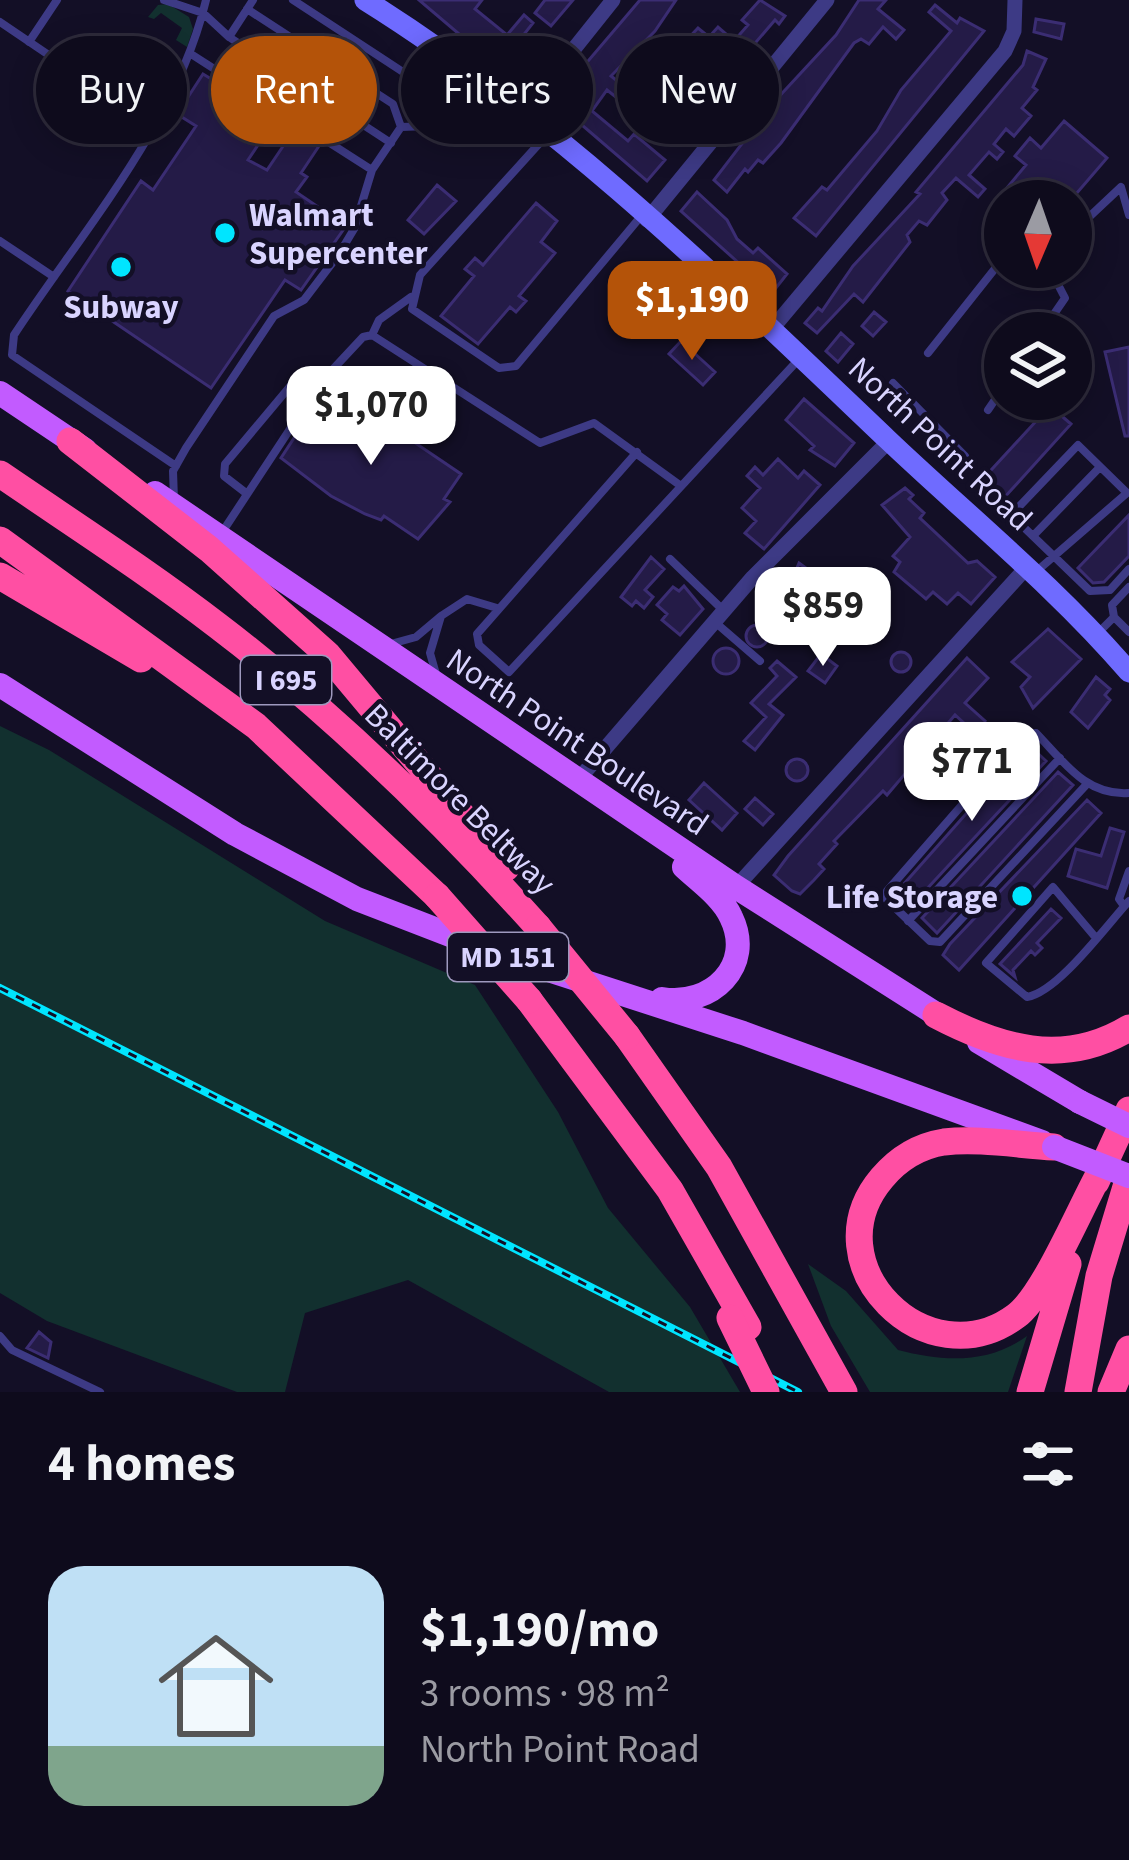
<!DOCTYPE html>
<meta charset="utf-8">
<style>
:root{--surface:#0e0b1c;--page:#1c1929;--text:#f1f3f6;--muted:#9b9ba3;--line:#2e2b3b;--accent:#b45309}
body{margin:0;font-family:"Source Sans 3",sans-serif;background:var(--page);color:var(--text);height:100vh;display:flex;flex-direction:column;font-size:45px;white-space:nowrap}
*{box-sizing:border-box;margin:0}
p{font-size:39px;color:var(--muted)}
.icon{flex:none;width:66px;height:66px;fill:none;stroke:currentColor;stroke-width:2;stroke-linecap:round;stroke-linejoin:round}
.map{position:relative;height:1392px;overflow:hidden}
.details{display:flex;flex-direction:column;background:var(--surface);flex:1}
.details>*{flex:none}
.hud{position:absolute;left:36px;top:36px;width:1059px;height:108px;display:flex;gap:24px}
.needle{width:78px;rotate:182deg}
.fabs{position:absolute;left:984px;top:180px;display:grid;gap:24px}
.fabs a{display:grid;place-items:center;width:108px;height:108px;border-radius:50%;background:var(--surface);box-shadow:0 6px 30px #0003,0 0 0 3px var(--line);font-size:60px}
.price{position:absolute;translate:-50% -102px;padding:0 27px;border-radius:24px;background:#fff;color:#222;font-size:39px;line-height:78px;filter:drop-shadow(0 3px 6px #0008)}
.price::after{content:'';position:absolute;left:50%;top:72px;width:36px;height:27px;margin-left:-18px;background:inherit;clip-path:polygon(0 0,100% 0,50% 100%)}
.price.current{background:var(--accent);color:#fff}
ul{padding:0;list-style:none}
li{display:flex;align-items:center;gap:36px;height:300px;padding:0 48px}
li+li{border-top:3px solid var(--line)}
li span{display:grid;place-items:center;flex:none;width:336px;height:240px;border-radius:36px;color:#555}
li>.icon{margin-inline-start:auto}
span .icon{width:144px;height:144px;fill:#fffc;stroke-width:1}
li b{font-size:51px}
h2{display:flex;justify-content:space-between;align-items:center;height:144px;padding:0 48px;font-size:51px}
.tag{padding:0 42px;border-radius:54px;background:var(--surface);box-shadow:0 6px 30px #0003,0 0 0 3px var(--line);font-size:42px;line-height:108px}
.tag.current{background:var(--accent);color:#fff}
.map>svg:first-child{display:block}
.green{fill:#12302f}
.building{fill:#241b47;stroke:#3b2d73;stroke-width:3}
.lines{fill:none;stroke-linecap:round;stroke-linejoin:round}
.lane{stroke:#3d3a85;stroke-width:8}
.street{stroke:#3d3a85;stroke-width:15}
.secondary{stroke:#6f6bff;stroke-width:21}
.primary{stroke:#c25bff;stroke-width:24}
.highway{stroke:#ff4fa3;stroke-width:27}
.rail-casing{stroke:#00e5ff;stroke-width:8}
.rail{stroke:#130f26;stroke-width:3;stroke-dasharray:9;stroke-linecap:butt}
.primary-bridge{stroke:#c25bff;stroke-width:24}
.highway-bridge{stroke:#ff4fa3;stroke-width:27}
.poi-dot{fill:#00e5ff;stroke:#130f26;stroke-width:4.5}
.labels{text-anchor:middle;stroke-width:9;stroke-linejoin:round;paint-order:stroke}
.shield{fill:#130f26;stroke:#9e99be;stroke-width:3}
.shield-label{font-size:30px;font-weight:bold;fill:#d9d4ff}
.poi-label{font-size:33px;font-weight:bold;fill:#d9d4ff;stroke:#130f26;text-anchor:start}
.street-label{font-size:33px;fill:#d9d4ff;stroke:#130f26}
</style>
<div class="map">
<svg width="1129" height="1392" viewBox="0 0 1129 1392">
<rect width="100%" height="100%" fill="#130f26"/>
<path class="green" d="M168,4l21,13 4,12 -6,18 -11,-7 6,-12 -21,-15 -7,6 -6,-2 10,-12z
M0,726l49,24 276,171 150,64 83,127 50,96 82,99 50,85h-131l-201,-112 -103,33 -20,79h-48l-190,-71 -47,-28z
M808,1264l38,27 52,59c46,12 90,14 129,-14l-19,56h-138l-39,-66z"/>
<path class="building" d="M419,0h63l-7,9 32,26 17,-20 9,8 -19,24 15,12 -10,14 -43,-33 -4,5z
M545,0h28l-22,26 -16,-13z
M640,0h36l-21,31 -44,45 15,12 -9,10 -10,-8 -15,21 36,30 6,-7 31,26 -18,21 -93,-80z
M760,0l25,16 -6,8 -4,-4 -91,106 -15,-13 36,-42 -15,-13 -4,5 -7,-6 -9,12 -7,-5 -7,8 -9,-7 26,-23 7,5 18,-19 11,9 9,-10 16,14 14,-16 -6,-5z
M859,0h27l-8,9 26,21 -8,9 -13,-12 -14,17 -8,-5 -7,4 -73,100 -18,20 -5,-3 -10,12 -3,-3 -18,23 -13,-12 60,-78 62,-67z
M935,5l22,18 3,-5 24,13 -168,205 -22,-18 28,-31 5,3 50,-59 24,-41 50,-59 -22,-19z
M1036,19l28,5 -3,15 -27,-7z
M1027,51l19,8 -13,28 4,3 -15,18 9,8 -17,20 -8,-7 -12,15 9,8 -6,7 -8,-7 -20,23 16,14 -7,8 -22,-19 -14,15 5,7 -20,25 -8,-4 -12,14 3,7 -47,60 -9,-8 -37,39 -12,-10 13,-15 4,3 31,-45 67,-72 -4,-2 107,-127z
M203,74l73,44 -28,42 19,10 27,-40 25,16 -18,27 6,4 -11,15 50,34 -45,64 -16,-10 -74,108 -143,-97 73,-110 12,9 43,-64 -19,-12z
M1064,121l43,37 -37,43h-50l-14,-12 20,-24 -11,-9 15,-18 11,10z
M437,185l19,16 -32,33 -16,-14z
M697,192l30,28 10,19 16,14 5,-5 29,26 -15,19 -91,-82z
M536,203l21,18 -16,21 14,11 -36,43 7,5 -10,11 -6,-5 -32,37 -37,-28 33,-40 -9,-7 10,-11 8,7z
M874,312l12,10 -13,14 -11,-10z
M841,333l12,11 -15,18 -12,-11z
M681,341l34,31 -12,13 -34,-31z
M1129,347v89h-4l-20,-84z
M335,392l19,13 -6,9 34,21 9,-14 11,7 -3,4 62,42 -17,25 6,3 -32,37 -34,-23 -3,4 -16,-6 -34,-18 -50,-38 36,-55 7,5z
M804,399l50,44 -19,23 -25,-16 4,-4 -28,-26z
M1050,406l21,18 -68,75 -21,-19z
M778,459l20,19 6,-7 16,14 -56,64 -19,-16 11,-12 -14,-13 18,-20 -13,-12 8,-9 8,8z
M905,488l8,7 -4,4 15,14 -4,5 48,45 9,-2 18,16 -24,27 -13,-11 -11,11 -14,-12 -7,7 -32,-27 6,-10 -7,-6 17,-19 -28,-32z
M1129,515v41l-25,26 -11,1 -15,-15z
M651,557l13,12 -19,21 8,7 -9,11 -8,-7 -4,5 -11,-9z
M799,563l15,11 -21,24 10,10 -13,9 -20,-21 24,-21z
M684,586l19,23 -23,26 -18,-15 5,-6 -10,-9 16,-18 6,4z
M819,622l10,9 -11,17 -13,-11z
M746 636a11 11 0 1 1 22 0a11 11 0 1 1-22 0Z
M1048,629l33,30 -48,49 -12,-21 9,-10 -18,-15z
M713 661a13 13 0 1 1 26 0a13 13 0 1 1-26 0Z
M891 662a10 10 0 1 1 20 0a10 10 0 1 1-20 0Z
M821,654l16,12 -12,17 -17,-12z
M967,658l21,20 -23,25 20,18 -10,12 -20,-18 -68,80 -4,-4 -49,50 3,3 -18,20 5,5 -10,11 -14,14 -8,-3 -18,-16 14,-19z
M777,661l19,16 -27,27 14,11 -28,35 -11,-9 22,-24 -15,-14 26,-27 -7,-8z
M1096,677l14,12 -5,6 5,5 -22,28 -17,-16z
M1028,744l18,17 -137,147 -14,-14z
M786 770a11 11 0 1 1 22 0a11 11 0 1 1-22 0Z
M1058,772l15,13 -136,148 -15,-15z
M704,783l33,30 -15,17 -33,-30z
M755,798l18,16 -10,11 -18,-16z
M1087,800l14,13 -142,157 -16,-15 7,-11z
M1110,828l14,4 -17,56 -39,-12 8,-27 25,7z
M1051,909l10,9 -24,25 5,5 -7,7 -4,-4 -18,19 2,7 -15,-13z
M39,1332l12,10 -3,16 -21,-10z"/>
<g class="lines">
<path class="lane" d="M164,0l39,13 26,24 24,-37
M293,0l139,91 12,18 -14,17 -29,1 -29,43
M247,9l146,95 8,23
M0,22l152,103
M229,37l162,106
M29,42l28,-42
M546,136l-126,139 -8,34 87,59 17,-2 126,-151
M1071,234l50,-47 8,28
M0,241l54,36
M1041,333l24,-35 -16,-31
M372,335l7,-15 32,-23
M928,353l77,-97
M893,383l72,73
M988,410l17,-25
M637,452l-160,182 2,11 30,27 291,-314
M176,466l-164,-111 2,-20c69,-105 162,-210 192,-335
M246,493l-22,-17 1,-12 67,-80 20,12
M174,500l-1,-29 13,-23 88,-132 30,-16 35,-46 15,-25 18,-59 -181,-116
M221,534l100,-152 42,-45 9,-2 168,108 54,-20 87,63
M1033,536l67,-69
M670,559l53,51
M1038,570l89,-77 -49,-48 -67,70 79,76 20,-1 19,-21
M441,616l26,-17 30,9
M1114,617l15,15
M716,623l44,38
M1096,635l18,-18 -2,-12 17,-18
M387,645l29,-8 25,-21 -11,37 6,21
M1087,784l-147,158 -10,-1 -43,-41v-9l136,-156 13,-2c28,29 50,63 93,60
M1124,906l-5,-7 10,-28
M908,921l152,-163
M1096,938l-43,-51 -67,76 41,34c31,-5 79,-71 102,-96
M0,1336l12,14 88,42"/>
<path class="street" d="M522,114l91,-114
M647,220l180,-220
M771,330l234,-279 9,-20 1,-31
M578,780l175,-203 136,-136
M736,887l290,-319"/>
<path class="secondary" d="M365,0c191,119 359,284 522,439 81,77 169,148 242,233"/>
<path class="primary" d="M0,393l85,57
M155,493l581,394 214,136
M0,685l235,149 122,65 145,56 241,78 299,109
M662,999c49,8 93,-33 69,-82 -9,-20 -31,-35 -47,-50
M979,1042l101,60"/>
<path class="highway" d="M70,441l139,108 118,105 179,214
M0,474c73,50 148,98 218,152 117,89 222,192 320,301
M0,540l256,186 181,170
M0,576l141,83
M529,1000l141,190 78,137
M936,1015c63,33 127,53 193,13
M627,1036l92,131 125,225
M1054,1147c-36,-2 -75,-9 -110,-5 -25,4 -46,17 -62,36 -73,86 45,204 134,138 29,-21 66,-113 87,-149
M1096,1182l33,-72
M1030,1392l38,-128
M1078,1392l21,-116 30,-99
M1111,1392l18,-43"/>
<defs>
<path id="rail" d="M0,988l798,404"/>
</defs>
<use href="#rail" class="rail-casing"/>
<use href="#rail" class="rail"/>
<path class="primary-bridge" d="M1080,1102l49,24
M1054,1147l75,29"/>
<path class="highway-bridge" d="M437,896l92,104
M538,927l89,109
M730,1318l36,74"/>
</g>
<g class="poi-dot">
<circle cx="225" cy="233" r="12"/>
<circle cx="121" cy="267" r="12"/>
<circle cx="1022" cy="896" r="12"/>
</g>
<g class="labels">
<g class="shield">
<rect x="241" y="656" width="90" height="48" rx="9"/>
<rect x="448" y="933" width="120" height="48" rx="9"/>
</g>
<g class="shield-label">
<text x="286" y="690">I 695</text>
<text x="508" y="967">MD 151</text>
</g>
<g class="poi-label">
<text x="249" y="226">Walmart<tspan x="249" dy="38">Supercenter</tspan></text>
<text x="121" y="318" text-anchor="middle">Subway</text>
<text x="998" y="908" text-anchor="end">Life Storage</text>
</g>
<g class="street-label">
<text transform="translate(941 443) rotate(43)" y="12">North Point Road</text>
<text transform="translate(578 741) rotate(34)" y="12">North Point Boulevard</text>
<text transform="translate(461 798) rotate(45)" y="12">Baltimore Beltway</text>
</g>
</g>
</svg>
<div class="fabs">
<a><svg class="needle" viewBox="-14 -14 28 28"><path d="M0-13l5 13h-10z" fill="#e53935"/><path d="M0 13l5-13h-10z" fill="#9b9ba3"/></svg></a>
<a><svg class="icon" aria-label="layers" viewBox="0 0 24 24"><path d="M12 4l9 5-9 5-9-5zM3 14l9 5 9-5"/></svg></a>
</div>
<b class="price current" style="left:692px;top:363px">$1,190</b>
<b class="price" style="left:371px;top:468px">$1,070</b>
<b class="price" style="left:823px;top:669px">$859</b>
<b class="price" style="left:972px;top:824px">$771</b>
<div class="hud">
<a class="tag">Buy</a>
<a class="tag current">Rent</a>
<a class="tag">Filters</a>
<a class="tag">New</a>
</div>
</div>
<section class="details">
<h2>4 homes<svg class="icon" aria-label="filters" viewBox="0 0 24 24"><path d="M4 7h16M4 17h16"/><circle cx="9" cy="7" r="2"/><circle cx="15" cy="17" r="2"/></svg></h2>
<ul>
<li><span style="background:linear-gradient(#bfe0f5 75%,#7fa58c 0)"><svg class="icon" aria-label="home" viewBox="0 0 24 24"><path d="M3 11l9-7 9 7M6 9v11h12V9"/></svg></span><div><b>$1,190/mo</b><p>3 rooms · 98 m²</p><p>North Point Road</p></div></li>
</ul>
</section>
